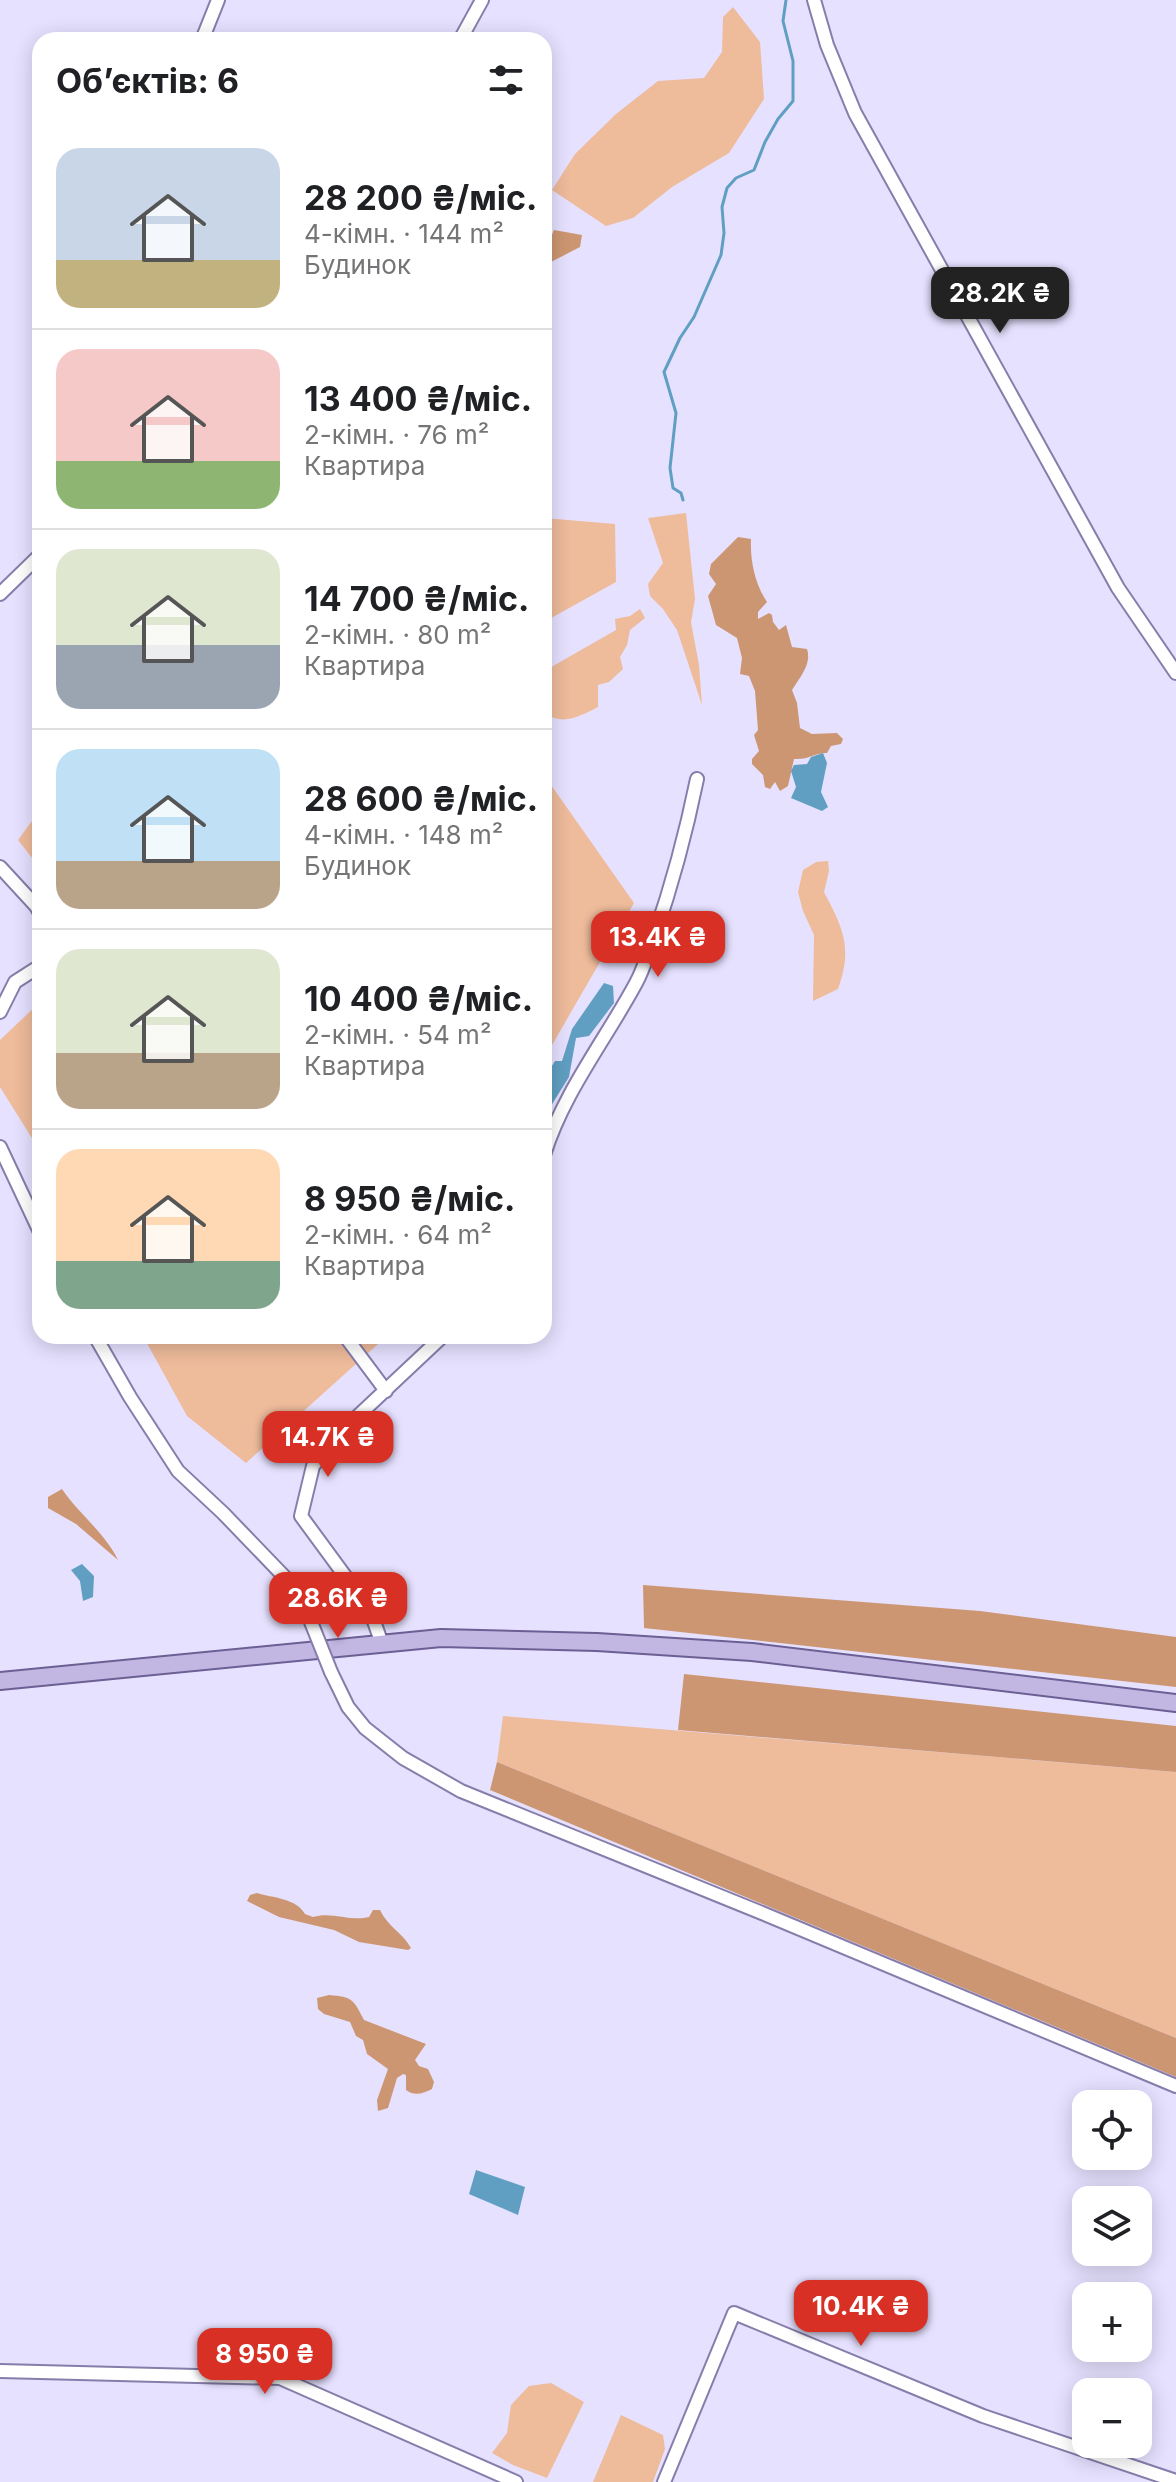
<!DOCTYPE html>
<html lang="uk">
<meta charset="utf-8">
<style>
:root{--surface:#fff;--page:#f6f6f6;--text:#202124;--muted:#757577;--line:#e0e0e0;--accent:#d93025}
body{margin:0;font-family:Inter,sans-serif;background:var(--page);color:var(--text);height:100vh;display:flex;flex-direction:column;font-size:30px;white-space:nowrap}
*{box-sizing:border-box;margin:0}
p{font-size:26px;color:var(--muted)}
.icon{flex:none;width:44px;height:44px;fill:none;stroke:currentColor;stroke-width:2;stroke-linecap:round;stroke-linejoin:round}
.map{position:relative;flex:1;overflow:hidden}
.panel{position:absolute;left:32px;top:32px;width:520px;height:1312px;display:flex;flex-direction:column;background:var(--surface);border-radius:24px;box-shadow:0 4px 20px #0003}
.panel>*{flex:none}
.tools{position:absolute;left:1072px;top:2090px;display:grid;gap:16px}
.tools a{display:grid;place-items:center;width:80px;height:80px;border-radius:16px;background:var(--surface);box-shadow:0 4px 20px #0003;font-size:40px}
.price{position:absolute;translate:-50% -68px;padding:0 18px;border-radius:16px;background:var(--accent);color:#fff;font-size:26px;line-height:52px;filter:drop-shadow(0 2px 4px #0008)}
.price::after{content:'';position:absolute;left:50%;top:48px;width:24px;height:18px;margin-left:-12px;background:inherit;clip-path:polygon(0 0,100% 0,50% 100%)}
.price.active{background:#222;color:#fff}
ul{padding:0;list-style:none}
li{display:flex;align-items:center;gap:24px;height:200px;padding:0 24px}
li+li{border-top:2px solid var(--line)}
li span{display:grid;place-items:center;flex:none;width:224px;height:160px;border-radius:24px;color:#555}
li>.icon{margin-inline-start:auto}
span .icon{width:96px;height:96px;fill:#fffc;stroke-width:1}
li b{font-size:34px}
h2{display:flex;justify-content:space-between;align-items:center;height:96px;padding:0 24px;font-size:34px}
.map>svg:first-child{display:block}
.green{fill:#eebb9b}
.forest{fill:#cd9672}
.water{fill:#609fc2}
.lines{fill:none;stroke-linecap:round;stroke-linejoin:round}
.stream{stroke:#609fc2;stroke-width:3}
.minor-casing{stroke:#877dab;stroke-width:16}
.major-casing{stroke:#6b5f94;stroke-width:20}
.minor{stroke:#fff;stroke-width:12}
.major{stroke:#c1b7e2;stroke-width:16}
.minor-bridge-casing{stroke:#877dab;stroke-width:16;stroke-linecap:butt}
.minor-bridge{stroke:#fff;stroke-width:12}
</style>
<div class="map">
<svg width="1176" height="2482" viewBox="0 0 1176 2482">
<rect width="100%" height="100%" fill="#e6e1ff"/>
<path class="green" d="M733,7l27,35 4,57 -35,54 -57,34 -39,31 -27,8 -54,-36 23,-36 41,-40 42,-33 46,-3 18,-26 1,-35z
M686,513l9,86 -4,23 8,43 3,40 -25,-75 -14,-21 -13,-13 -2,-12 15,-21 -15,-45z
M544,518l71,6 1,58 -72,40z
M640,609l5,9 -15,12 -3,15 -7,12 3,12 -14,13 -11,3v22c-18,9 -36,20 -54,5v-36l9,-10 63,-36 -1,-11 15,-3z
M544,775l90,128 -90,156z
M40,810v58l-22,-28z
M828,861l1,10 -5,21c19,36 29,56 14,97l-25,12 1,-66 -11,-24 -5,-19 5,-22 13,-8z
M40,1002v149l-40,-64v-47z
M143,1336h244l-141,127 -59,-47z
M503,1716l673,56v266l-679,-276z
M551,2383l33,19 -37,76 -34,-13 -21,-12 15,-20 4,-28 18,-19z
M621,2415l42,20 2,14 -12,33h-60z"/>
<path class="forest" d="M554,230l28,5 -2,12 -29,15h-7v-9z
M738,537l13,2c-1,22 4,45 16,63l-9,10v7l11,-6 3,2 1,7 6,8 7,-5 6,22 15,2c5,15 -7,28 -15,41l5,13 3,25 12,6 25,-1 6,6 -2,5 -10,2 -4,7c-14,0 -18,7 -33,6l-6,27 -8,5 -5,-9 -5,7 -5,-2 -2,-12 -11,-11v-5l7,-8 -5,-16 4,-5 -3,-39 -6,-15 -9,-2 2,-16 -5,-20 -21,-13 -8,-29 8,-12 -7,-10 2,-10z
M62,1489c17,25 43,44 56,71l-42,-36 -28,-16v-11z
M643,1585l337,26 196,26v50l-532,-59z
M684,1674l492,52v46l-498,-42z
M497,1762l679,276v39l-686,-287z
M257,1893c16,5 39,5 48,21l8,3c19,-6 37,5 56,0l4,-7h7c9,18 22,22 31,38l-3,2 -49,-8 -25,-12 -55,-13 -32,-16 3,-6z
M329,1995c24,2 24,4 35,25l62,24 -11,16 4,6 9,3 6,13 -2,7c-8,4 -17,8 -26,1v-15l-3,-1 -6,4 -9,30 -10,3 -1,-11 11,-31 -21,-15 -4,-14 -7,-4 -6,-14 -26,-8 -6,-5 -1,-11z"/>
<path class="water" d="M823,753l4,10 -6,29 7,15 -6,4 -31,-13 5,-11 -5,-16 3,-6 13,-1 4,-7z
M604,983l9,3 1,17 -25,33 -13,2 -7,39 -25,40v-38l11,-18h7l10,-32z
M82,1564l12,12 -1,21 -10,4 -3,-20 -9,-11z
M476,2170l49,17 -7,28 -49,-21z"/>
<g class="lines">
<path class="stream" d="M683,500l-2,-7 -8,-5 -3,-20 6,-55 -12,-41 16,-34 14,-21 27,-62 3,-22 -2,-26 5,-19 9,-10 18,-8 11,-28 13,-23 15,-18v-40l-10,-40 3,-21"/>
<defs>
<path id="minor" d="M814,0l13,45 28,68 263,475 58,85
M202,40l16,-40
M460,40l22,-40
M0,594l40,-39
M0,867l36,39 4,7
M0,1012l15,-30 25,-16
M0,1147l40,85
M544,1155c19,-62 62,-116 92,-172 8,-14 12,-31 18,-46 18,-52 32,-104 43,-158
M95,1336l35,61 48,74 45,42 79,82 9,27
M345,1336l41,55
M382,1644l-12,-34 -69,-94 12,-50 30,-36 100,-94
M331,1672l17,35 17,21 38,30 58,33 301,122 414,173
M0,2371l280,7 236,104
M664,2482l70,-169 249,103 193,65"/>
<path id="major" d="M0,1681l441,-43 156,4 155,10 424,51"/>
</defs>
<use href="#minor" class="minor-casing"/>
<use href="#major" class="major-casing"/>
<use href="#minor" class="minor"/>
<use href="#major" class="major"/>
<defs>
<path id="minor-bridge" d="M311,1622l20,50"/>
</defs>
<use href="#minor-bridge" class="minor-bridge-casing"/>
<use href="#minor-bridge" class="minor-bridge"/>
</g>
</svg>
<div class="tools">
<a><svg class="icon" aria-label="locate" viewBox="0 0 24 24"><circle cx="12" cy="12" r="6"/><path d="M12 2v4M12 18v4M2 12h4M18 12h4"/></svg></a>
<a><svg class="icon" aria-label="layers" viewBox="0 0 24 24"><path d="M12 4l9 5-9 5-9-5zM3 14l9 5 9-5"/></svg></a>
<a>+</a>
<a>−</a>
</div>
<b class="price active" style="left:1000px;top:335px">28.2K ₴</b>
<b class="price" style="left:658px;top:979px">13.4K ₴</b>
<b class="price" style="left:328px;top:1479px">14.7K ₴</b>
<b class="price" style="left:338px;top:1640px">28.6K ₴</b>
<b class="price" style="left:861px;top:2348px">10.4K ₴</b>
<b class="price" style="left:265px;top:2396px">8 950 ₴</b>
<section class="panel">
<h2>Об’єктів: 6<svg class="icon" aria-label="filters" viewBox="0 0 24 24"><path d="M4 7h16M4 17h16"/><circle cx="9" cy="7" r="2"/><circle cx="15" cy="17" r="2"/></svg></h2>
<ul>
<li><span style="background:linear-gradient(#c9d6e8 70%,#c2b280 0)"><svg class="icon" aria-label="home" viewBox="0 0 24 24"><path d="M3 11l9-7 9 7M6 9v11h12V9"/></svg></span><div><b>28 200 ₴/міс.</b><p>4-кімн. · 144 m²</p><p>Будинок</p></div></li>
<li><span style="background:linear-gradient(#f6c9c9 70%,#8fb573 0)"><svg class="icon" aria-label="home" viewBox="0 0 24 24"><path d="M3 11l9-7 9 7M6 9v11h12V9"/></svg></span><div><b>13 400 ₴/міс.</b><p>2-кімн. · 76 m²</p><p>Квартира</p></div></li>
<li><span style="background:linear-gradient(#dfe7d0 60%,#9aa5b1 0)"><svg class="icon" aria-label="home" viewBox="0 0 24 24"><path d="M3 11l9-7 9 7M6 9v11h12V9"/></svg></span><div><b>14 700 ₴/міс.</b><p>2-кімн. · 80 m²</p><p>Квартира</p></div></li>
<li><span style="background:linear-gradient(#bfe0f5 70%,#b9a48a 0)"><svg class="icon" aria-label="home" viewBox="0 0 24 24"><path d="M3 11l9-7 9 7M6 9v11h12V9"/></svg></span><div><b>28 600 ₴/міс.</b><p>4-кімн. · 148 m²</p><p>Будинок</p></div></li>
<li><span style="background:linear-gradient(#dfe7d0 65%,#b9a48a 0)"><svg class="icon" aria-label="home" viewBox="0 0 24 24"><path d="M3 11l9-7 9 7M6 9v11h12V9"/></svg></span><div><b>10 400 ₴/міс.</b><p>2-кімн. · 54 m²</p><p>Квартира</p></div></li>
<li><span style="background:linear-gradient(#ffd9b3 70%,#7fa58c 0)"><svg class="icon" aria-label="home" viewBox="0 0 24 24"><path d="M3 11l9-7 9 7M6 9v11h12V9"/></svg></span><div><b>8 950 ₴/міс.</b><p>2-кімн. · 64 m²</p><p>Квартира</p></div></li>
</ul>
</section>
</div>
